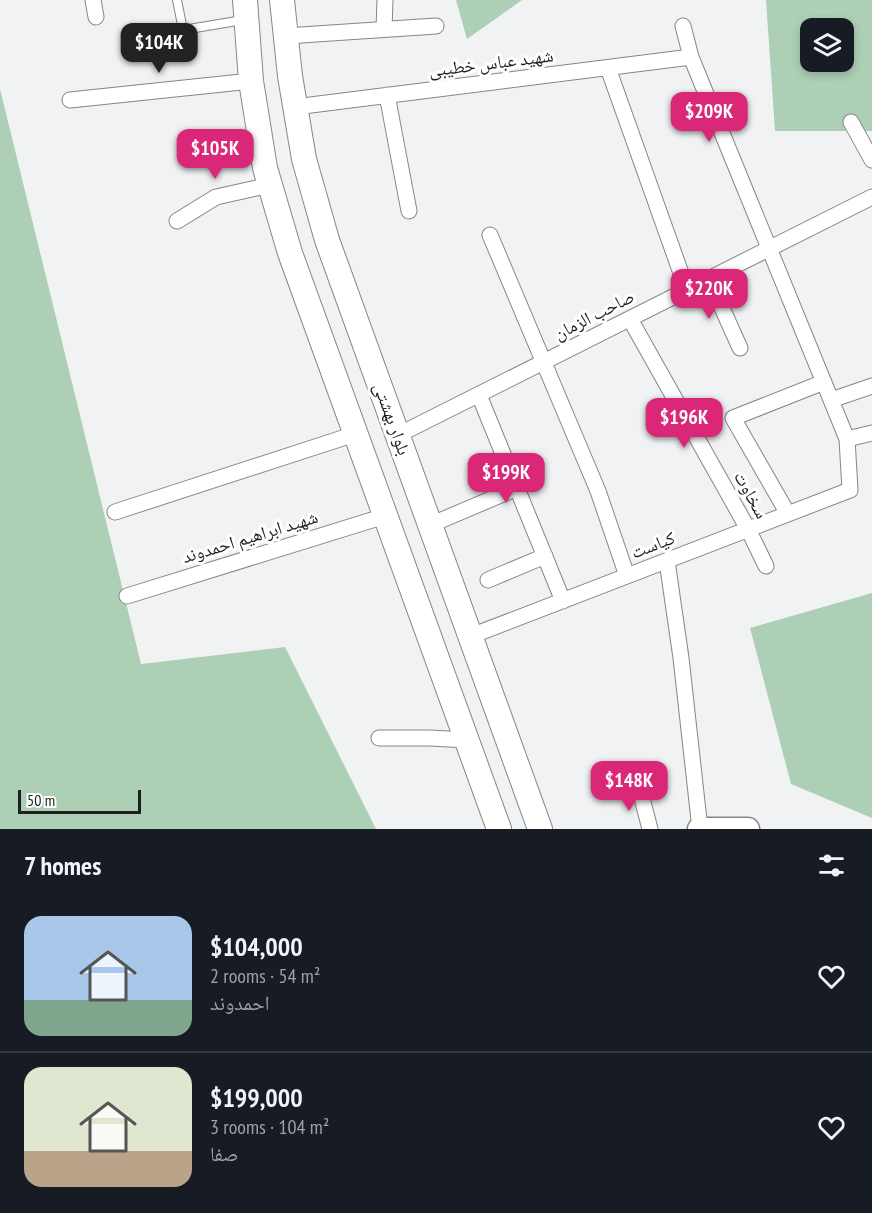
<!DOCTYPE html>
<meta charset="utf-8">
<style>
:root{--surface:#171b24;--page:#20242c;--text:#f1f3f6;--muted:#9ea1a6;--line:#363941;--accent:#db2777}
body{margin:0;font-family:"PT Sans Narrow","Noto Naskh Arabic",sans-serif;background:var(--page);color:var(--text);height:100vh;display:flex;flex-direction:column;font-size:22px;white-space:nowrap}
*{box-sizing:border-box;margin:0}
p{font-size:20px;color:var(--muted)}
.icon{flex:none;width:33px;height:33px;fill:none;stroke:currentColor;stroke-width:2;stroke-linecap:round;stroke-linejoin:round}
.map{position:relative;height:829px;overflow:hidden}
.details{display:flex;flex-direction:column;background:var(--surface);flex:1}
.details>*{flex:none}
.tools{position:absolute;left:800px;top:18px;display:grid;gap:12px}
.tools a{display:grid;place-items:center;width:54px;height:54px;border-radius:12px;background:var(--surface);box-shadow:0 3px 9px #0003;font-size:30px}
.scale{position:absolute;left:18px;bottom:15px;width:123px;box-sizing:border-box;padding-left:6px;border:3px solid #1f1f1f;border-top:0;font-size:16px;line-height:21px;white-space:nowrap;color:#1f1f1f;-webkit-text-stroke:4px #fff;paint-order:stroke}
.price{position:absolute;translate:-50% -51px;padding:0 14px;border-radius:12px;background:var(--accent);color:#fff;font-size:20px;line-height:39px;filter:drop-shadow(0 2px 3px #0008)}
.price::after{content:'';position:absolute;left:50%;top:36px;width:18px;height:14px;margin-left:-9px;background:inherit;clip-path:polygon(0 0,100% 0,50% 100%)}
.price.active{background:#222;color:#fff}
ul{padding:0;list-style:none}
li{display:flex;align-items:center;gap:18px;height:150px;padding:0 24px}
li+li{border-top:2px solid var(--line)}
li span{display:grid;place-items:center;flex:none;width:168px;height:120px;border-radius:18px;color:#555}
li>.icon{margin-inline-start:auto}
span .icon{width:72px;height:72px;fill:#fffc;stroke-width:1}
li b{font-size:26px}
h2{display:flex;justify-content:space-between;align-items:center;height:72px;padding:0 24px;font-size:26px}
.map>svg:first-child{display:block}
.green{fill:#adcfb5;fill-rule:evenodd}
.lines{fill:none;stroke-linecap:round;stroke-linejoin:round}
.lane-casing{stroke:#868687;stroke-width:10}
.street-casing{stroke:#868687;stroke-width:17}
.secondary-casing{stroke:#868687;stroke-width:25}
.primary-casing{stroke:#868687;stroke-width:26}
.lane{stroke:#fff;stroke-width:8}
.street{stroke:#fff;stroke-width:15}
.secondary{stroke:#fff;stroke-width:22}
.primary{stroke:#fff;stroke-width:24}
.labels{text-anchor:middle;stroke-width:6;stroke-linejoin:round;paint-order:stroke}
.street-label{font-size:18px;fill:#1f1f1f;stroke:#fff}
</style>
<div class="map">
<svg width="872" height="829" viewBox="0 0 872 829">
<rect width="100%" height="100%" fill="#f1f2f3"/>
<path class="green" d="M456,0h66l-55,39z
M766,0h106v131h-97zM810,28h33v34h-33z
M0,89l141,575 144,-17 91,182h-376z
M872,593v225l-81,-34 -41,-156z"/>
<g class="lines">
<defs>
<path id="lane" d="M177,0l6,30 60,-10"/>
<path id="street" d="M93,0l3,17
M384,29l1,-29
M286,36l150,-10
M608,68l79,222
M387,95l22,116
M70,100l181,-19
M295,107l396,-50
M851,122l21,38
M177,221l39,-24 54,-12
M490,235l108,256 29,85
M709,279l31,69
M630,319l118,210 18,37
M479,395l84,206
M831,400l41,-14
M398,435l474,-238
M847,439l25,-6
M115,512l240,-78
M788,514l-55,-96 91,-36
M430,525l87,-37
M667,561l14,97 19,171
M488,580l57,-24
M127,596l258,-80
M471,636l379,-146 -3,-51 -156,-382 -8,-31
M379,738h51l36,2
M639,787l11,42"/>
<path id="secondary" d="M699,829h49"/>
<path id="primary" d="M245,0l6,81 14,87 25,85 209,576
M282,0l8,76 14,83 23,81 213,589"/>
</defs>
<use href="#lane" class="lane-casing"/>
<use href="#street" class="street-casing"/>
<use href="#secondary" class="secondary-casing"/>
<use href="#primary" class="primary-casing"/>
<use href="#lane" class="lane"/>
<use href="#street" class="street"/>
<use href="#secondary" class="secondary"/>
<use href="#primary" class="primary"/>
</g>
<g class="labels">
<g class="street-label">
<text transform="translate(491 63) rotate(-7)" y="6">شهید عباس خطیبی</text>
<text transform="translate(594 315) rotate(-27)" y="6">صاحب الزمان</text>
<text transform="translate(392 419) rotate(70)" y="6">بلوار بهشتی</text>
<text transform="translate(751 495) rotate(61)" y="6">سخاوت</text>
<text transform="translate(250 537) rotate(-17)" y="6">شهید ابراهیم احمدوند</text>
<text transform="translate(653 545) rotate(-21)" y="6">کیاست</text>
</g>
</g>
</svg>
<div class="tools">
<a><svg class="icon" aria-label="layers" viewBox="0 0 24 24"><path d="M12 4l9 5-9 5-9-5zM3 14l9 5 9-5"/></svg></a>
</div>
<div class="scale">50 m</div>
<b class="price active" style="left:159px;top:74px">$104K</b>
<b class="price" style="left:709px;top:143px">$209K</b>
<b class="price" style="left:215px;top:180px">$105K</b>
<b class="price" style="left:709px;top:320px">$220K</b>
<b class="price" style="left:684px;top:449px">$196K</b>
<b class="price" style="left:506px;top:504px">$199K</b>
<b class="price" style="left:629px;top:812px">$148K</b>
</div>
<section class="details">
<h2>7 homes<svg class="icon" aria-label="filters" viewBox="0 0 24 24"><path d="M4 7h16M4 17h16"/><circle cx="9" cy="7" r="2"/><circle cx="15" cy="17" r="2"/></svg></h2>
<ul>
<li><span style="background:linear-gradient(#a9c7e8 70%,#7fa58c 0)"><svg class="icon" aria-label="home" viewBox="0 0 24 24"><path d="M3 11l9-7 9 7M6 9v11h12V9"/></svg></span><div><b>$104,000</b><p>2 rooms · 54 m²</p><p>احمدوند</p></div><svg class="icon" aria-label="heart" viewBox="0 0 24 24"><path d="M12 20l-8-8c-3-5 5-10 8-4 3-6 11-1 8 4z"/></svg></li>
<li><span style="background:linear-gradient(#dfe7d0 70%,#b9a48a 0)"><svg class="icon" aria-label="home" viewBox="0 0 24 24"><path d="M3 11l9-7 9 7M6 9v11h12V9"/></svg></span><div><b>$199,000</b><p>3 rooms · 104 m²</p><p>صفا</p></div><svg class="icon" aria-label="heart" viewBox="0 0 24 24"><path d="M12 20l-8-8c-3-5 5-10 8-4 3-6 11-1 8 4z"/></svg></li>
</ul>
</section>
